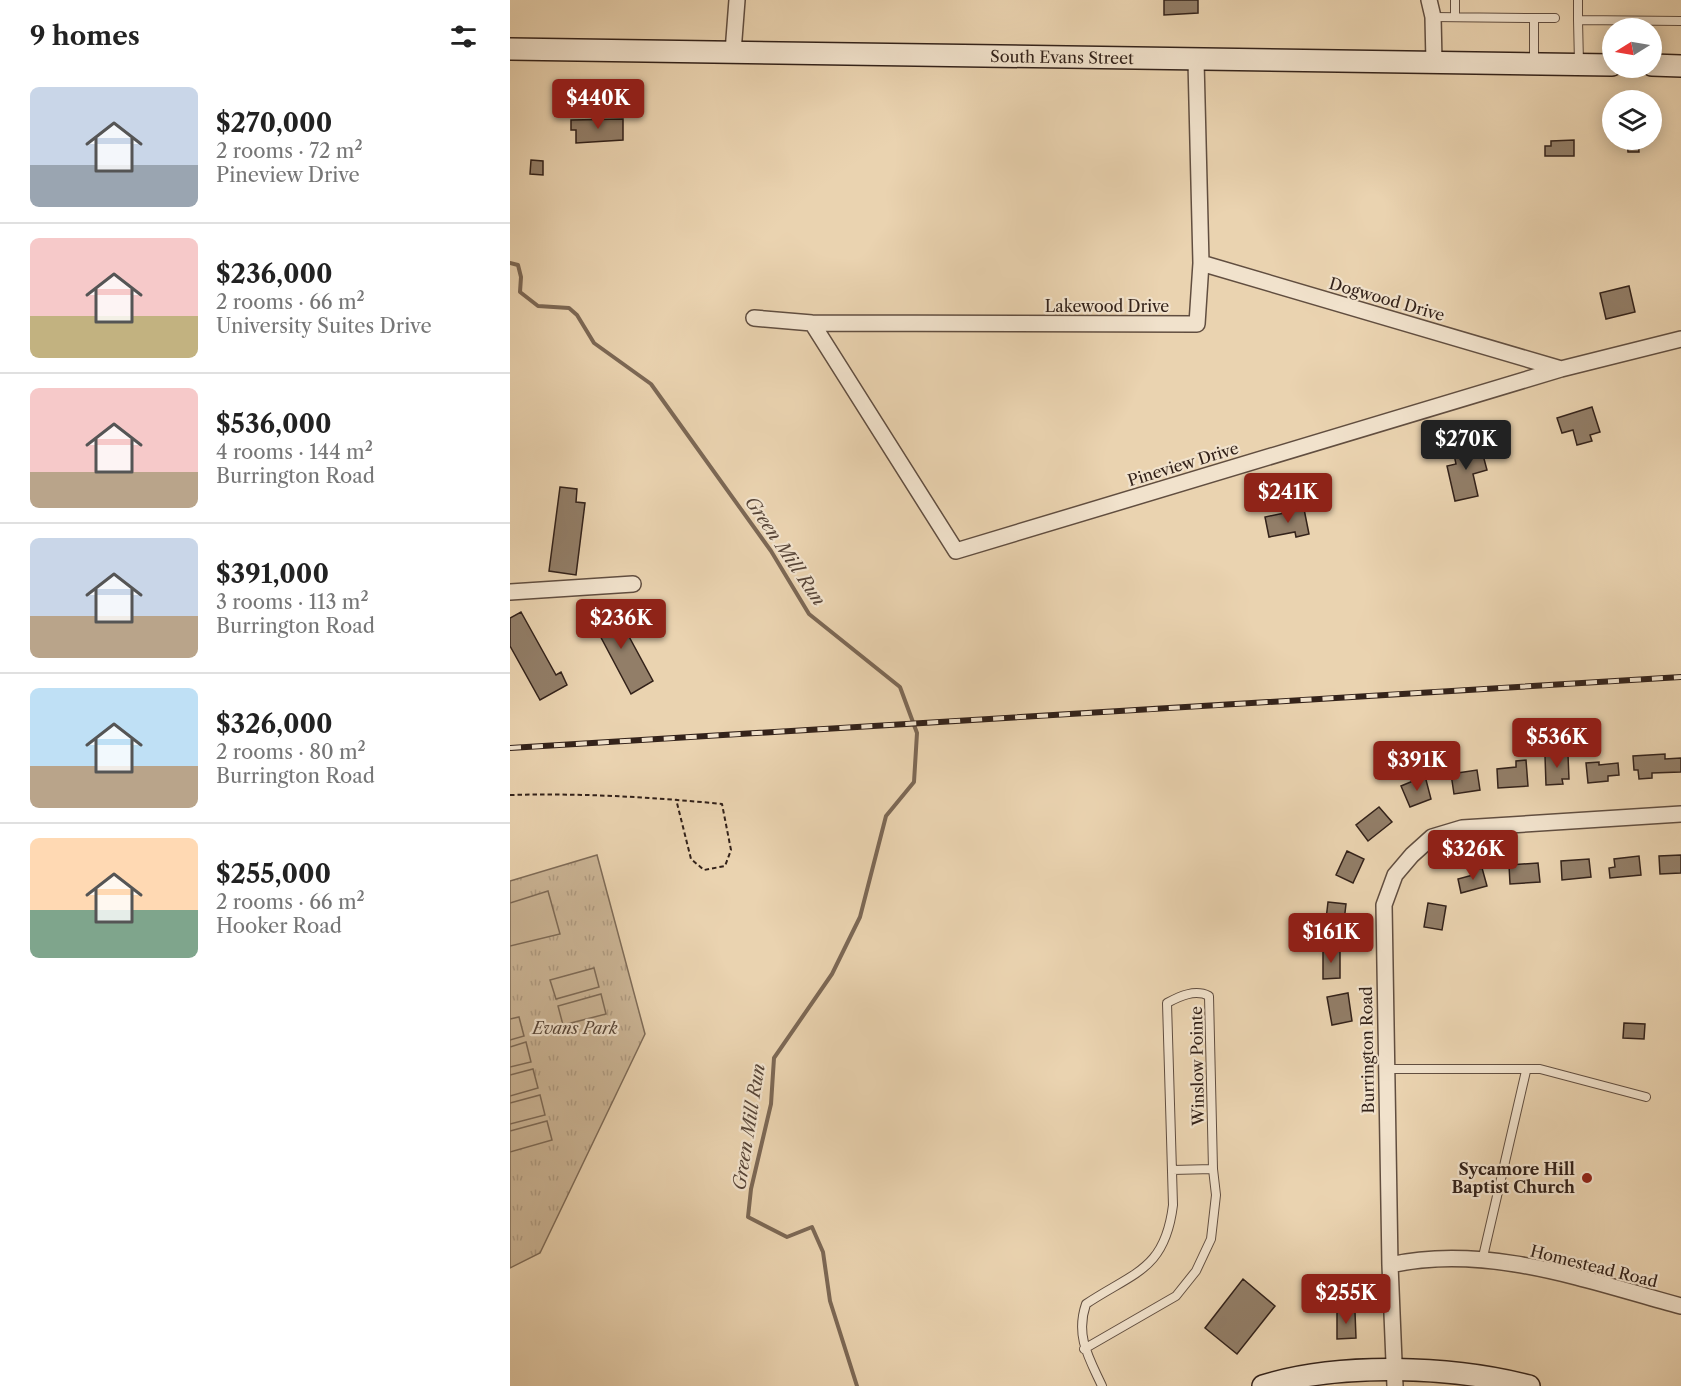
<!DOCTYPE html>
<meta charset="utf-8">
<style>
:root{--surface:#fff;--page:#f6f6f6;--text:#222;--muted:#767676;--line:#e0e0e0;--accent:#8f2418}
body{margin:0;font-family:"Libre Caslon Text",serif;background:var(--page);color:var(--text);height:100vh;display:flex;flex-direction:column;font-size:22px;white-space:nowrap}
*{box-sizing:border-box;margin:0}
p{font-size:20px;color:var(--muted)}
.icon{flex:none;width:33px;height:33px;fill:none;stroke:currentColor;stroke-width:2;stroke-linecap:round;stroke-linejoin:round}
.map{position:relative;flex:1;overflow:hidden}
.sheet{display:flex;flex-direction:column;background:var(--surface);width:510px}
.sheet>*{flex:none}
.needle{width:39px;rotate:259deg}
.buttons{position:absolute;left:1092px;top:18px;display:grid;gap:12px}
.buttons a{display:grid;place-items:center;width:60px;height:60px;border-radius:50%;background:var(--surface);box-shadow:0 3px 15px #0003;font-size:30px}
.price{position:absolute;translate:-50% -51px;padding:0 14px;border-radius:6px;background:var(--accent);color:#fff;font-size:20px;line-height:39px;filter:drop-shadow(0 2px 3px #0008)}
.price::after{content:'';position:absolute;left:50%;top:36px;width:18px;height:14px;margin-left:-9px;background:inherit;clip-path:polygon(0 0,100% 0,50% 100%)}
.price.active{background:#222;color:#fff}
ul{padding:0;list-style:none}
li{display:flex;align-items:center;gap:18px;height:150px;padding:0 30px}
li+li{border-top:2px solid var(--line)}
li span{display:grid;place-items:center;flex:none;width:168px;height:120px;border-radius:9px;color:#555}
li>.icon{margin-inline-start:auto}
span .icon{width:72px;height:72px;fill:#fffc;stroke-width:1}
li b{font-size:26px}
h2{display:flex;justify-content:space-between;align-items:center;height:72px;padding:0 30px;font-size:26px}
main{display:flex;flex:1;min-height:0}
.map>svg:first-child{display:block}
.park{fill:url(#park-tufts);stroke:#7f6c58;stroke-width:1.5}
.pitch{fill:#cbb596;stroke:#7f6c58;stroke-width:1.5}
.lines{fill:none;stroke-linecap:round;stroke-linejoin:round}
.stream{stroke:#7c6855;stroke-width:4}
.building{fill:#927e68;stroke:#33221a;stroke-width:1.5}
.lane-casing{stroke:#614e40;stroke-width:10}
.street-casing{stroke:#614e40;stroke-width:18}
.secondary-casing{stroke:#33221a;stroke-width:24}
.path{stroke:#33221a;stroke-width:2;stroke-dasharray:4.5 3;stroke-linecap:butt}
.lane{stroke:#f1e2cc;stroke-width:8}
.street{stroke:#f1e2cc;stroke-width:15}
.secondary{stroke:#f1e2cc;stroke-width:21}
.rail-casing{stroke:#33221a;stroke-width:6}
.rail{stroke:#f1e2cc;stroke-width:4;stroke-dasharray:11;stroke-linecap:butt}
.poi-dot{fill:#8f2418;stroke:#f1e2cc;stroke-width:2}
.labels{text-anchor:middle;stroke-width:4.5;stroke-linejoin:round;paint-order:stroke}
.street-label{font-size:16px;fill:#33221a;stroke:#f1e2cc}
.park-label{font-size:16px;font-style:italic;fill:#594739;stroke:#f1e2cc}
.poi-label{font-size:16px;font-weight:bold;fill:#33221a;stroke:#f1e2cc;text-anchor:end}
.water-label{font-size:18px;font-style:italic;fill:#574538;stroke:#f1e2cc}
</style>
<main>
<section class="sheet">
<h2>9 homes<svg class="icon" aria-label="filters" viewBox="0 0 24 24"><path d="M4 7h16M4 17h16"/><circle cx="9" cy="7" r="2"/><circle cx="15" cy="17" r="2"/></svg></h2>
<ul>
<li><span style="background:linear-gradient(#c9d6e8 65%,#9aa5b1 0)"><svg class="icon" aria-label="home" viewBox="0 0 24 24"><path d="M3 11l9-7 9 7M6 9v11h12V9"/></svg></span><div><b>$270,000</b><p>2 rooms · 72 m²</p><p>Pineview Drive</p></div></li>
<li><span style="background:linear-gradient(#f6c9c9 65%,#c2b280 0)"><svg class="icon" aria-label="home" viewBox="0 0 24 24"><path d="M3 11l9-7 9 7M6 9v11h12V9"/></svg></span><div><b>$236,000</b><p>2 rooms · 66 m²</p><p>University Suites Drive</p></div></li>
<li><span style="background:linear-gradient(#f6c9c9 70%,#b9a48a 0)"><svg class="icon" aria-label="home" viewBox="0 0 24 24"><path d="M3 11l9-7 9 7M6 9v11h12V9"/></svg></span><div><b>$536,000</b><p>4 rooms · 144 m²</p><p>Burrington Road</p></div></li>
<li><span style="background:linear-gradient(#c9d6e8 65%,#b9a48a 0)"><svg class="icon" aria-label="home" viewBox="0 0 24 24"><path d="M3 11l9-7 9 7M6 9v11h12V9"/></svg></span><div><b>$391,000</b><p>3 rooms · 113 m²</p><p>Burrington Road</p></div></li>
<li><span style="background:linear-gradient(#bfe0f5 65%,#b9a48a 0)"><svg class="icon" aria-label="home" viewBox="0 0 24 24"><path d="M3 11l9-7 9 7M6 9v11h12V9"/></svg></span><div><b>$326,000</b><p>2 rooms · 80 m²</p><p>Burrington Road</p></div></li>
<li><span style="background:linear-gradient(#ffd9b3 60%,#7fa58c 0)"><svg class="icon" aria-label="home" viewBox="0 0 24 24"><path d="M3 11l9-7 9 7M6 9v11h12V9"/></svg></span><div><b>$255,000</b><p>2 rooms · 66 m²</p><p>Hooker Road</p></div></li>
</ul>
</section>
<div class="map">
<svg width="1171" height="1386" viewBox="0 0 1171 1386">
<defs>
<pattern id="park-tufts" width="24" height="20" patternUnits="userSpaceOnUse" patternTransform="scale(1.5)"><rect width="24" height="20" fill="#cbb596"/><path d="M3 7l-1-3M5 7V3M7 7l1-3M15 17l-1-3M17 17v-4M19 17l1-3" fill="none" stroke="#af9b81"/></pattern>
</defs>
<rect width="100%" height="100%" fill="#ead3b0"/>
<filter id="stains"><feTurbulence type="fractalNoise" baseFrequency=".00333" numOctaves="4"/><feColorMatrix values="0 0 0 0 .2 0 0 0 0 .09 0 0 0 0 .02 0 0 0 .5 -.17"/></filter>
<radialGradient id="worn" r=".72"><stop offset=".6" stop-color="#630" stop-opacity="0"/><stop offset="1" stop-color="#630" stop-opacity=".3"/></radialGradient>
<path class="park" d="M87,855l48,179 -105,219 -30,15v-387z"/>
<path class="pitch" d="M38,891l12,43 -50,12v-43z
M84,968l5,19 -43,12 -6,-19z
M91,994l5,20 -43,11 -5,-19z
M9,1017l5,19 -14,4v-21z
M16,1042l5,20 -21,5v-20z
M23,1069l5,19 -28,8v-21z
M30,1095l5,20 -35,9v-21z
M37,1121l5,19 -42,12v-21z"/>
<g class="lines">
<path class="stream" d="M0,263l8,2 3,12 -1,15 18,14 31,2 8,7 17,28 57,41 120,167 38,63 91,73 17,46 -3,49 -28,34 -26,101 -28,57 -58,84 -3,46 -20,85 -3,28 39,20 25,-10 11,25 7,49 27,85"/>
</g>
<path class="building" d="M654,0h34v13l-34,2z
M113,119v21l-47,3v-13h-5v-10z
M1064,140v16h-29v-10h6v-5z
M1117,140h11l1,12h-11z
M21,160l12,1v14l-13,-1z
M1119,286l6,26 -29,7 -6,-26z
M1082,407l8,25 -10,3 2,6 -15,4 -4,-15 -11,3 -5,-15z
M970,444l7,26 -14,4 5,22 -23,5 -8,-35 9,-2 -3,-14z
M50,487l17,2 -1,13 9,1 -9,72 -27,-4z
M794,509l5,25 -13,3 -1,-5 -26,5 -4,-20z
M103,607l40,74 -22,13 -33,-62 -5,3 -7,-13z
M11,612l35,63 5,-3 6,13 -27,15 -30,-54v-28z
M1155,754v5l16,-1v14l-29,1v5l-13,1 -1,-9h-4l-1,-14z
M1058,755l1,24h-7l1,5 -17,1 -1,-29z
M1016,760l2,26 -30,2 -1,-19 19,-2v-6z
M1089,762v3l19,-2 1,12 -11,1v5l-20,2 -2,-20z
M967,770l3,20 -26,4 -3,-20z
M915,776l6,23 -21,8 -9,-21z
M869,807l13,15 -24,19 -12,-16z
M837,851l17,8 -11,24 -17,-8z
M1171,855v18l-21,1 -1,-18z
M1129,856l2,19 -31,3 -1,-10 6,-1 -1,-8z
M1079,859l2,18 -29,3 -1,-19z
M1028,863l2,19 -30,2 -1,-19z
M972,868l5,18 -26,7 -3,-14 15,-4 -1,-4z
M818,902l18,2 -3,26 -18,-2z
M918,903l18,3 -4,24 -18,-3z
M813,949h17v29l-17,1z
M838,993l4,28 -20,4 -5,-28z
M1114,1023l21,1 -1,15 -21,-1z
M733,1279l32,27 -38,48 -32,-26z
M827,1312h18l1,26 -19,1z"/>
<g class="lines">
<defs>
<path id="lane" d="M945,0v16
M1068,0v20l103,1
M923,17l101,1v44
M1024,18h21
M1068,20l1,43
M876,1069h154l106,28
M662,1170l41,-1
M972,1261l44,-190
M574,1349l92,-53 20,-25 15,-32 5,-44 -3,-26 -4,-173c-14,-7 -29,0 -42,7l6,202c-8,65 -39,67 -87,99 -11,32 3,54 16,82"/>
<path id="street" d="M919,0l4,17 1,45
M223,52l4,-52
M691,263l360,106
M244,318l58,5 385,1 4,-61 -5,-202
M302,323l144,228 605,-182 120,-30
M0,592l123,-8
M880,1265c97,-22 198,16 291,41
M885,1386l-5,-121 -6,-360 11,-30 17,-20 20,-18 30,-9 219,-14"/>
<g id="secondary">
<path id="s1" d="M0,49l1102,16"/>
<path d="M1142,65l29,1"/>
<path d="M753,1386c76,-24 188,-20 266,0"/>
</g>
</defs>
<use href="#lane" class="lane-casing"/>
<use href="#street" class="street-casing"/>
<use href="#secondary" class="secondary-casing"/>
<path class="path" d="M0,795c71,-2 141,2 212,9l9,46 -6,16 -21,4 -13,-11 -15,-60"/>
<use href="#lane" class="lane"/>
<use href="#street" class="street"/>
<use href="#secondary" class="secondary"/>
<defs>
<path id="rail" d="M0,748l1171,-71"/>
</defs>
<use href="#rail" class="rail-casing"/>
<use href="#rail" class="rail"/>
</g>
<circle class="poi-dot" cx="1077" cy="1178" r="6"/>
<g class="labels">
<g class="street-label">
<text dy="6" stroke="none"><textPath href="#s1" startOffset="552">South Evans Street</textPath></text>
<text transform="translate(877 299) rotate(16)" y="6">Dogwood Drive</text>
<text x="597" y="312">Lakewood Drive</text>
<text transform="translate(673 464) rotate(-17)" y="6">Pineview Drive</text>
<text transform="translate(857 1050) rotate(-91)" y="6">Burrington Road</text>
<text transform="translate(687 1066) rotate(-91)" y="6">Winslow Pointe</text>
<text transform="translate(1084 1266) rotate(14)" y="6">Homestead Road</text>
</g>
<g class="park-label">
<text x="65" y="1034">Evans Park</text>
</g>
<g class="poi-label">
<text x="1065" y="1175">Sycamore Hill<tspan x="1065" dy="18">Baptist Church</tspan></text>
</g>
<g class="water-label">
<text transform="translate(275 551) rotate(56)" y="6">Green Mill Run</text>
<text transform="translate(239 1127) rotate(-81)" y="6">Green Mill Run</text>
</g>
</g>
<rect width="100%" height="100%" filter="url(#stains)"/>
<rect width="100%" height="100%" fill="url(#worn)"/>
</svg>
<div class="buttons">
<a><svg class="needle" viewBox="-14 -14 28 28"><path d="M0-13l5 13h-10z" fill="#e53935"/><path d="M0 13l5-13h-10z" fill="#767676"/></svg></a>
<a><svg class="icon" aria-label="layers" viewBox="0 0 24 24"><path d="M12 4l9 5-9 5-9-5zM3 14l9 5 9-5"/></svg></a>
</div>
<b class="price" style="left:88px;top:130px">$440K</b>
<b class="price active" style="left:956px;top:471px">$270K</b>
<b class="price" style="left:778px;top:524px">$241K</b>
<b class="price" style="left:111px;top:650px">$236K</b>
<b class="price" style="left:1047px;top:769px">$536K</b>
<b class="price" style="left:907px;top:792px">$391K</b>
<b class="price" style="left:963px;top:881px">$326K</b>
<b class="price" style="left:821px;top:964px">$161K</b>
<b class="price" style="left:836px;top:1325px">$255K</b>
</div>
</main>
